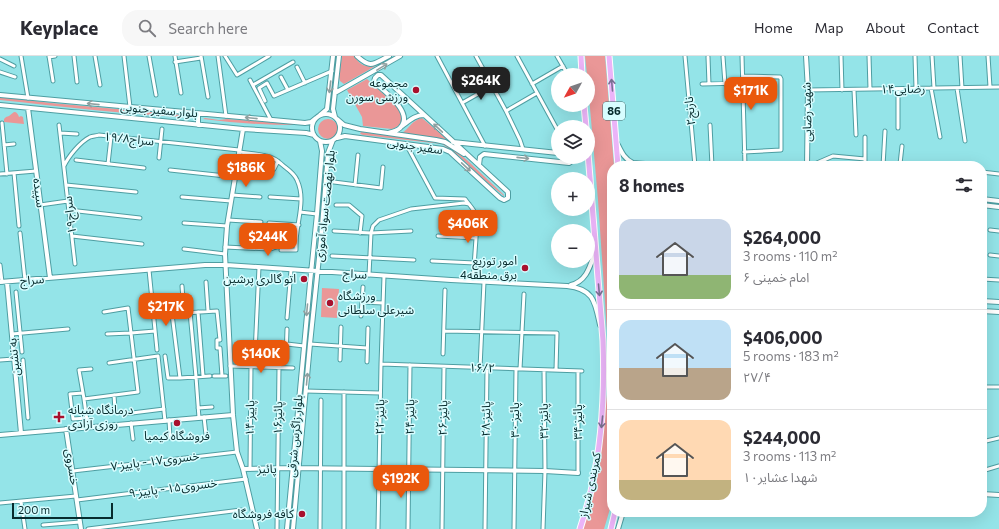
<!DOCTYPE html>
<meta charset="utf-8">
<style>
:root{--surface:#fff;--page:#f7f7f7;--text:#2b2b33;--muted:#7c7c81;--line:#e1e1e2;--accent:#ea580c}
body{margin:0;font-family:Commissioner,"Noto Sans Arabic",sans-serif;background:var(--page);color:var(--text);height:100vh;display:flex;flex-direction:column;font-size:15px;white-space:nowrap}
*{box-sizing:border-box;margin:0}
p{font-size:13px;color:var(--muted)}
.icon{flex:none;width:22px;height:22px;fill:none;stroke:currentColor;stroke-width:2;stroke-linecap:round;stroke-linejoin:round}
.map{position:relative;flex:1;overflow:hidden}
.drawer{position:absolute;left:607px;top:105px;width:380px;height:356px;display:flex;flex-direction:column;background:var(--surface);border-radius:16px;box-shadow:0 4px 16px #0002}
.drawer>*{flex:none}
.needle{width:26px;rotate:230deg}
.buttons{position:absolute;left:551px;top:12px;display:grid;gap:8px}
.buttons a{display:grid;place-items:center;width:44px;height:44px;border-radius:50%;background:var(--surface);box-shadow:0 4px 16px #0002;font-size:20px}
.scale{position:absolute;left:12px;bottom:10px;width:101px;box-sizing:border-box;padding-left:4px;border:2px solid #072b2d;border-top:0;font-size:11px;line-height:14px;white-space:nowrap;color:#072b2d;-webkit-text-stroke:3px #d7fdff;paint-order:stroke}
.price{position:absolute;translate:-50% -34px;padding:0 9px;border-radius:8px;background:var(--accent);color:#fff;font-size:13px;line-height:26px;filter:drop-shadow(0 1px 2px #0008)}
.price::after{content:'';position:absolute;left:50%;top:24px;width:12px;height:9px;margin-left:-6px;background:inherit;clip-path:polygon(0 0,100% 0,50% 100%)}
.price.on{background:#222;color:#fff}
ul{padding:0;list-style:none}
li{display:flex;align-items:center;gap:12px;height:100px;padding:0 12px}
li+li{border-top:1px solid var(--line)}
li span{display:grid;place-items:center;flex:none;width:112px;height:80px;border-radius:12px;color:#555}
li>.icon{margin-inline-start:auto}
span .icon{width:48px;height:48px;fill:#fffc;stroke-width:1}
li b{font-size:17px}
h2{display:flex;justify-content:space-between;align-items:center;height:48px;padding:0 12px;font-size:17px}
header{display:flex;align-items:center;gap:24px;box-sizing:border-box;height:56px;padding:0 20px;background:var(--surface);border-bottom:1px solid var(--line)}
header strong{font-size:19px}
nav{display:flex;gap:22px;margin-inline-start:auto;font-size:14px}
.search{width:280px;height:36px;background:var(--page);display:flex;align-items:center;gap:10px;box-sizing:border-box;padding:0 14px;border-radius:16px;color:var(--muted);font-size:15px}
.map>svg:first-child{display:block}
.green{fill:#ea9797}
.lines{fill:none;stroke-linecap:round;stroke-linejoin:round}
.street-casing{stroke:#4e9ea2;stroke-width:5}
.secondary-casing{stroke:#4e9ea2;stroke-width:6}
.highway-casing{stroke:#fff;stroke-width:7}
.street{stroke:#fff;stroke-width:3}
.secondary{stroke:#fff;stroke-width:4}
.highway{stroke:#ebb4f8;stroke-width:5}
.oneway{stroke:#8fa0a0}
.oneway2{stroke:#797092}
.poi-dot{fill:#a8102d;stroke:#d7fdff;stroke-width:1.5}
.labels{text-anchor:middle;stroke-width:3;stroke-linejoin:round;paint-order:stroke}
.shield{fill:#d7fdff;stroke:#456a6c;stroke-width:1}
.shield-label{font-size:11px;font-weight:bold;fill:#072b2d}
.poi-label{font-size:12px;fill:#072b2d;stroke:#d7fdff;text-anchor:end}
.street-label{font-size:12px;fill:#072b2d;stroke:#d7fdff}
</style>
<header>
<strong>Keyplace</strong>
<div class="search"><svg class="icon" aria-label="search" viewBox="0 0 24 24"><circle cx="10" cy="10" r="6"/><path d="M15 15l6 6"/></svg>Search here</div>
<nav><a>Home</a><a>Map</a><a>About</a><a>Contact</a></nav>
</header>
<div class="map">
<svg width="999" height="473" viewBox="0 0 999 473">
<rect width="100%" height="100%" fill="#94e4e8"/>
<path class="green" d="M342,0h12c8,11 12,12 25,8l-35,20 -4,-3 -1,-4z
M585,0h20l9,110h-2v336l-8,27h-21l14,-51 12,-101 -2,-46 -9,-131 -10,-115v-10h-1z
M367,23l34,31c3,10 1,15 -9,19l-29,-3 -1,-9 -15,-27z
M0,41l51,6 143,13 -1,2c-65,-4 -129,-11 -193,-18z
M14,56c3,0 4,2 5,5l2,-1 2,1 1,7 -20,-2v-3l2,-2 3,-1z
M205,62l14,2 8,-1 68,5v1c-31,0 -61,-2 -92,-6z
M422,62l39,33 -19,-12 -40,-6c7,-4 10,-13 20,-15z
M318 73a10 10 0 1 1 20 0a10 10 0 1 1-20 0Z
M361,76l67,8 12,2 7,3 20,15 37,35v1l-21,-17 -25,-24 -16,-11 -79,-9 -3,-1z
M322,232l17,1 -2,29 -16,-1z"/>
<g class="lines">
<defs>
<path id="street" d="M21,0l7,42
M49,0l4,25
M74,0l3,26
M95,0l5,29
M124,0l6,51
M149,0l7,39
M175,0l6,37
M201,0l7,41
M218,0l8,60
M225,0l12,19 32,-19
M437,0l48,90
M476,0l30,55 14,29 3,9
M517,0l41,75
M557,0l11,19
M685,0l10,110
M742,0l3,110
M841,0l1,34
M869,0l1,33
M915,0l1,32
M932,0l2,32
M960,0l2,32
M988,0l2,31
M49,1l6,-1
M708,1l1,27
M723,1l2,27
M0,3l14,7
M175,6l26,-4
M297,11l8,16
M0,16l15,5
M743,20l37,1 1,2v71l-37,2
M281,21l7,13
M250,24l21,40
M532,28l31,-18
M702,28l41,-1
M253,29l40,-23
M931,32l9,49
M957,32l8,53
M808,34l191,-3
M854,34l2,45
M265,45l-6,-13 8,-5 7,13 58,-25
M462,47l30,-17
M506,55l31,-18
M2,67l5,51
M59,69l16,139
M710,69l2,41
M898,72v-39
M60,77l17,1
M406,88l29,54 30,1c8,11 11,11 12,25l-4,57
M4,89l10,-1
M902,90l-2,18 22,2
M239,96c9,1 19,2 27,4 8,1 13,6 19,11 4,3 10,8 12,13 8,17 2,35 0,52 -1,6 -1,12 -1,18h-15
M159,102l3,-29
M76,104l68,8
M108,108l3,-27
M64,110c4,-9 16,-24 26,-29 3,-1 6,-1 9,-2l140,15
M810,110l23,-10 32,3
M865,110v-29
M883,110l2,-35
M236,113l33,3 5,-3 4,-8
M170,114l65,7
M982,116l17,2
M14,117l5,53
M0,118l36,-3
M326,125l55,7 2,-21
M66,129l70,7
M355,129l3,-30
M232,139l28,2
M182,141l49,4
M270,141l31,2
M40,149l28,-4
M336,149h13l13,11 -2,17
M69,154l71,8
M300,156l17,2
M228,164l33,2
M184,167l43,3
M269,167l30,2
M990,174l9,1
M334,175l37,2 40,-2
M20,177l5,47
M72,180l70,8
M438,180l38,2
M225,191l45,2c11,-2 20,-10 27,-19
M184,193l41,5
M990,199l9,1
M332,200l82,4
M432,205l43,2
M0,209l2,17
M149,214l8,80
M369,219l2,-42 2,-7 6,-6 32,-11 53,-6 5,1
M982,223l17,1
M206,226l2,29
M182,230l2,27 33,-2 3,29h-3v8h3l2,28
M16,236l6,60
M362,246l21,1
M104,256l24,-4 3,25 -24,1
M190,256l6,65 3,41
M198,256l5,64
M176,258h-4l8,64
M361,260l2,-29
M287,262l4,-48
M444,275l113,2 -1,37
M12,278l56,-5
M287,288l17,2
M310,288l57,4
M255,298l4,-87
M443,298l2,-64
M165,300l3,22h12l30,-2
M286,302l1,-29
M0,304l14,-1
M23,304l5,58
M340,304l1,-33
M367,306l1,-34
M109,307l49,-7 7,65
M381,308l201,7
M230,310l63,2
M480,312l4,-86
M520,313l4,-75
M578,315v102
M214,320h12
M982,331h17
M306,335l74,2
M344,336v137
M83,337l-4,-23 12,-1
M114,339l1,15
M84,343l54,-7 -7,-59 24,-2
M198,352l14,-1
M124,358l40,-5
M204,361l2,18
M87,362l-14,1 -3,-25 13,-1c2,11 3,23 5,34
M169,364l1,18
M131,367l2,16
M982,386l17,-4
M250,413l1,-103
M73,415l164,-19
M982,415l17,-5
M77,444l169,-21
M21,446l4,27
M0,447l76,-7
M43,469l37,-3
M88,473l153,-19
M277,473l2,-162
M320,473l1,-129
M378,473l3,-165 3,-88
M408,473l2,-164
M442,473l2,-162
M485,473l2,-161
M514,473l2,-160
M543,473l2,-58 -1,-101"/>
<path id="secondary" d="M357,0c14,13 16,8 32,0
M806,0l2,34 -1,76
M335,37l65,-37
M0,39l305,28 6,-1 5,-4
M0,49l243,24 63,4 8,2
M28,52l22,170
M312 72a14 14 0 1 1 28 0a14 14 0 1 1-28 0Z
M320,59l7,-6 6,-53
M335,61l-2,-8 6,-53
M337,63l7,6 16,4 76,11 9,2 19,12
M198,69v-11
M402,70c7,-5 13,-11 22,-11
M243,73l-16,97 -2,28 8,161 4,37 6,17 14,60
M337,82l8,-2 98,13 7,3 50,46 4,2 4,-2v-6l-127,-117h-3l-3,3 -1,4c10,9 41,31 26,46 -3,3 -8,4 -12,5
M453,86l105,11
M617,87c4,8 7,16 16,20l37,3
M479,109l1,-8 4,-3 85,9 3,-2 1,-4
M982,143l17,2
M982,149l17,2
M0,226l205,-17h21l225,15 116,6c27,3 28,16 33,39
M7,226l14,151
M571,229c16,-4 19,-19 24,-33
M982,245l17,1
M982,255l17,1
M66,373l15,100
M0,379l233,-20
M243,413l49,-1 253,3 33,2
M982,438l17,1
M287,473l23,-246 7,-69 5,-63 -2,-10
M293,473l17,-185 11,-106 7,-85 5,-13
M618,473l5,-17"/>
<path id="highway" d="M581,0l1,19
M609,0l9,110
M584,49l2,22
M580,473c4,-13 8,-25 11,-38 11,-49 14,-100 12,-150l-15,-188
M611,473l4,-17"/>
</defs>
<use href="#street" class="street-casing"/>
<use href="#secondary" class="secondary-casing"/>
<use href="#highway" class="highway-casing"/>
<use href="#street" class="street"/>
<use href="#secondary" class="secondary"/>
<use href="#highway" class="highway"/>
</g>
<defs><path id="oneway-shaft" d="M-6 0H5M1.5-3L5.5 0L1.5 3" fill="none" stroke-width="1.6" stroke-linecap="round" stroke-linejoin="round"/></defs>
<g class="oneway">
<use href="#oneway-shaft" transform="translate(382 11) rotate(-31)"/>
<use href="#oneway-shaft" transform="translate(330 31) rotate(97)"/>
<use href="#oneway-shaft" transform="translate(93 48) rotate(-174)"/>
<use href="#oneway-shaft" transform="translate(251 62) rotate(-174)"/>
<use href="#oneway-shaft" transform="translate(438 72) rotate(-137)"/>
<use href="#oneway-shaft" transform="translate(523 102) rotate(6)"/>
<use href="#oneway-shaft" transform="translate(466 111) rotate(43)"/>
<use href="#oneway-shaft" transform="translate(307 254) rotate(95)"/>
<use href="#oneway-shaft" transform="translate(307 323) rotate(-85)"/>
</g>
<g class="oneway2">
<use href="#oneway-shaft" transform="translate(612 29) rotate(-95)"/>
<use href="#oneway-shaft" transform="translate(599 234) rotate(85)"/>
<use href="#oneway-shaft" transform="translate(602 366) rotate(96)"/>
</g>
<g class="poi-dot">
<circle cx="416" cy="34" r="4"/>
<circle cx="525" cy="212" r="4"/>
<circle cx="304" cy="223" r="4"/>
<circle cx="330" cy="247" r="4"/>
<path d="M57 355h4v4h4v4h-4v4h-4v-4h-4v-4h4z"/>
<circle cx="177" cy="367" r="4"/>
<circle cx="302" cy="458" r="4"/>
</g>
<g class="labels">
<rect class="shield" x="603" y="46" width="22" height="18" rx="3"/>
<g class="shield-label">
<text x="614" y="59">86</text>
</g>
<g class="poi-label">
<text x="408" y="31">مجموعه<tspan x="408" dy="14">ورزشی سورن</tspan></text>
<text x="517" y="209">امور توزیع<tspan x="517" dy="14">برق منطقه4</tspan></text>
<text x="296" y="227">اتو گالری پرشین</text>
<text x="338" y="244" text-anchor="start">ورزشگاه<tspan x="338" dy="14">شیرعلی سلطانی</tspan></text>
<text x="68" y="358" text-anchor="start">درمانگاه شبانه<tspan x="68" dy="14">روزی آزادی</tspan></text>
<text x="177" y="384" text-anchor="middle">فروشگاه کیمیا</text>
<text x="294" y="462">کافه فروشگاه</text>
</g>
<g class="street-label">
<text transform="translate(903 33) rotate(-1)" y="4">رضایی۱۴</text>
<text transform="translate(159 54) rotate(5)" y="4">بلوار سفیر جنوبی</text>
<text transform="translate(690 55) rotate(-95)" y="4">نارنج۲</text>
<text transform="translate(807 56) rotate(-91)" y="4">شهید رضایی</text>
<text transform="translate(129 83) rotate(6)" y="4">سراج۱۹/۸</text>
<text transform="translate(415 90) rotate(9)" y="4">سفیر جنوبی</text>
<text transform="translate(39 137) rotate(83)" y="4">سپیده</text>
<text transform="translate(325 150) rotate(-84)" y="4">بلوار نهضت سواد آموزی</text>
<text transform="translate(70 159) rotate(-97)" y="4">سراج۱۹</text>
<text transform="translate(355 218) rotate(3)" y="4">سراج</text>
<text transform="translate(32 224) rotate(-5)" y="4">سراج</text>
<text transform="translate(14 301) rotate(-95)" y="4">به نشین</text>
<text transform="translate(482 312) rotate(2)" y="4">۱۶/۲</text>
<text transform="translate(380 361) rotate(-89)" y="4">پائیز ۲۲</text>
<text transform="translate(410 361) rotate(-89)" y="4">پائیز ۲۴</text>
<text transform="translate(250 362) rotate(-89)" y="4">پاییز ۱۴</text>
<text transform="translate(278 362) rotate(-89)" y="4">پائیز۱۶</text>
<text transform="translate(443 362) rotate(-89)" y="4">پائیز ۲۶</text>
<text transform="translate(486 363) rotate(-89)" y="4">پائیز ۲۸</text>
<text transform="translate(515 364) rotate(-90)" y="4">پائیز ۳۰</text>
<text transform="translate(544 365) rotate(-91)" y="4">پائیز ۳۲</text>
<text transform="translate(578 366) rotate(-90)" y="4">پائیز ۳۴</text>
<text transform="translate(295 380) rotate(-85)" y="4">بلوار زاگرس شرقی</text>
<text transform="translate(155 405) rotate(-7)" y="4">خسروى۱۷ - پاییز ۷</text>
<text transform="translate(72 411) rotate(81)" y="4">خسروى</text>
<text transform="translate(267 413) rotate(-1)" y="4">پائیز</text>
<text transform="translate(590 429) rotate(-78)" y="4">کمربندی شیراز</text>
<text transform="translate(173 432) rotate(-7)" y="4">خسروى۱۵ - پاییز ۹</text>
</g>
</g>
</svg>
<div class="buttons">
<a><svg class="needle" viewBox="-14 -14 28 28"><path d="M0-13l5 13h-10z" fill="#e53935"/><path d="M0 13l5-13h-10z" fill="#7c7c81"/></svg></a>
<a><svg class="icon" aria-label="layers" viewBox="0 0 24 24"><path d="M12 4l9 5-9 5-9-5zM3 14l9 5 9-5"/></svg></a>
<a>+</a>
<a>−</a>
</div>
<div class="scale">200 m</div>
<b class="price on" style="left:481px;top:45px">$264K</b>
<b class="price" style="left:751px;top:55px">$171K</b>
<b class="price" style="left:246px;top:132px">$186K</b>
<b class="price" style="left:468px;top:188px">$406K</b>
<b class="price" style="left:268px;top:201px">$244K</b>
<b class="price" style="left:166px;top:271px">$217K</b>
<b class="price" style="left:261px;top:318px">$140K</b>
<b class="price" style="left:401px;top:443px">$192K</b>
<section class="drawer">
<h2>8 homes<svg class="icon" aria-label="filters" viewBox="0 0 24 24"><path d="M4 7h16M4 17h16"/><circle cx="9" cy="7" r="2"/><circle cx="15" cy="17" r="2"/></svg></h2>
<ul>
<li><span style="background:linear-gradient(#c9d6e8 70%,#8fb573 0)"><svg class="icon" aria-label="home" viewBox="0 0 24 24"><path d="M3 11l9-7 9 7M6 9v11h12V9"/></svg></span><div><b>$264,000</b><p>3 rooms · 110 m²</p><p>امام خمینی ۶</p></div></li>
<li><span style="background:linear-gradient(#bfe0f5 60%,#b9a48a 0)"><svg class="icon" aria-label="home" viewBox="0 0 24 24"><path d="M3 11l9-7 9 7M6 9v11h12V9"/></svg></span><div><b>$406,000</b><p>5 rooms · 183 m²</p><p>۲۷/۴</p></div></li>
<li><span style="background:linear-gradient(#ffd9b3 75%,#c2b280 0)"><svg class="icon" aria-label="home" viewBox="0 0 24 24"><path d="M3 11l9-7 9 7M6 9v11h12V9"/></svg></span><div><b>$244,000</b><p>3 rooms · 113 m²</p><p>شهدا عشایر۱۰</p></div></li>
</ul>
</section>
</div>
